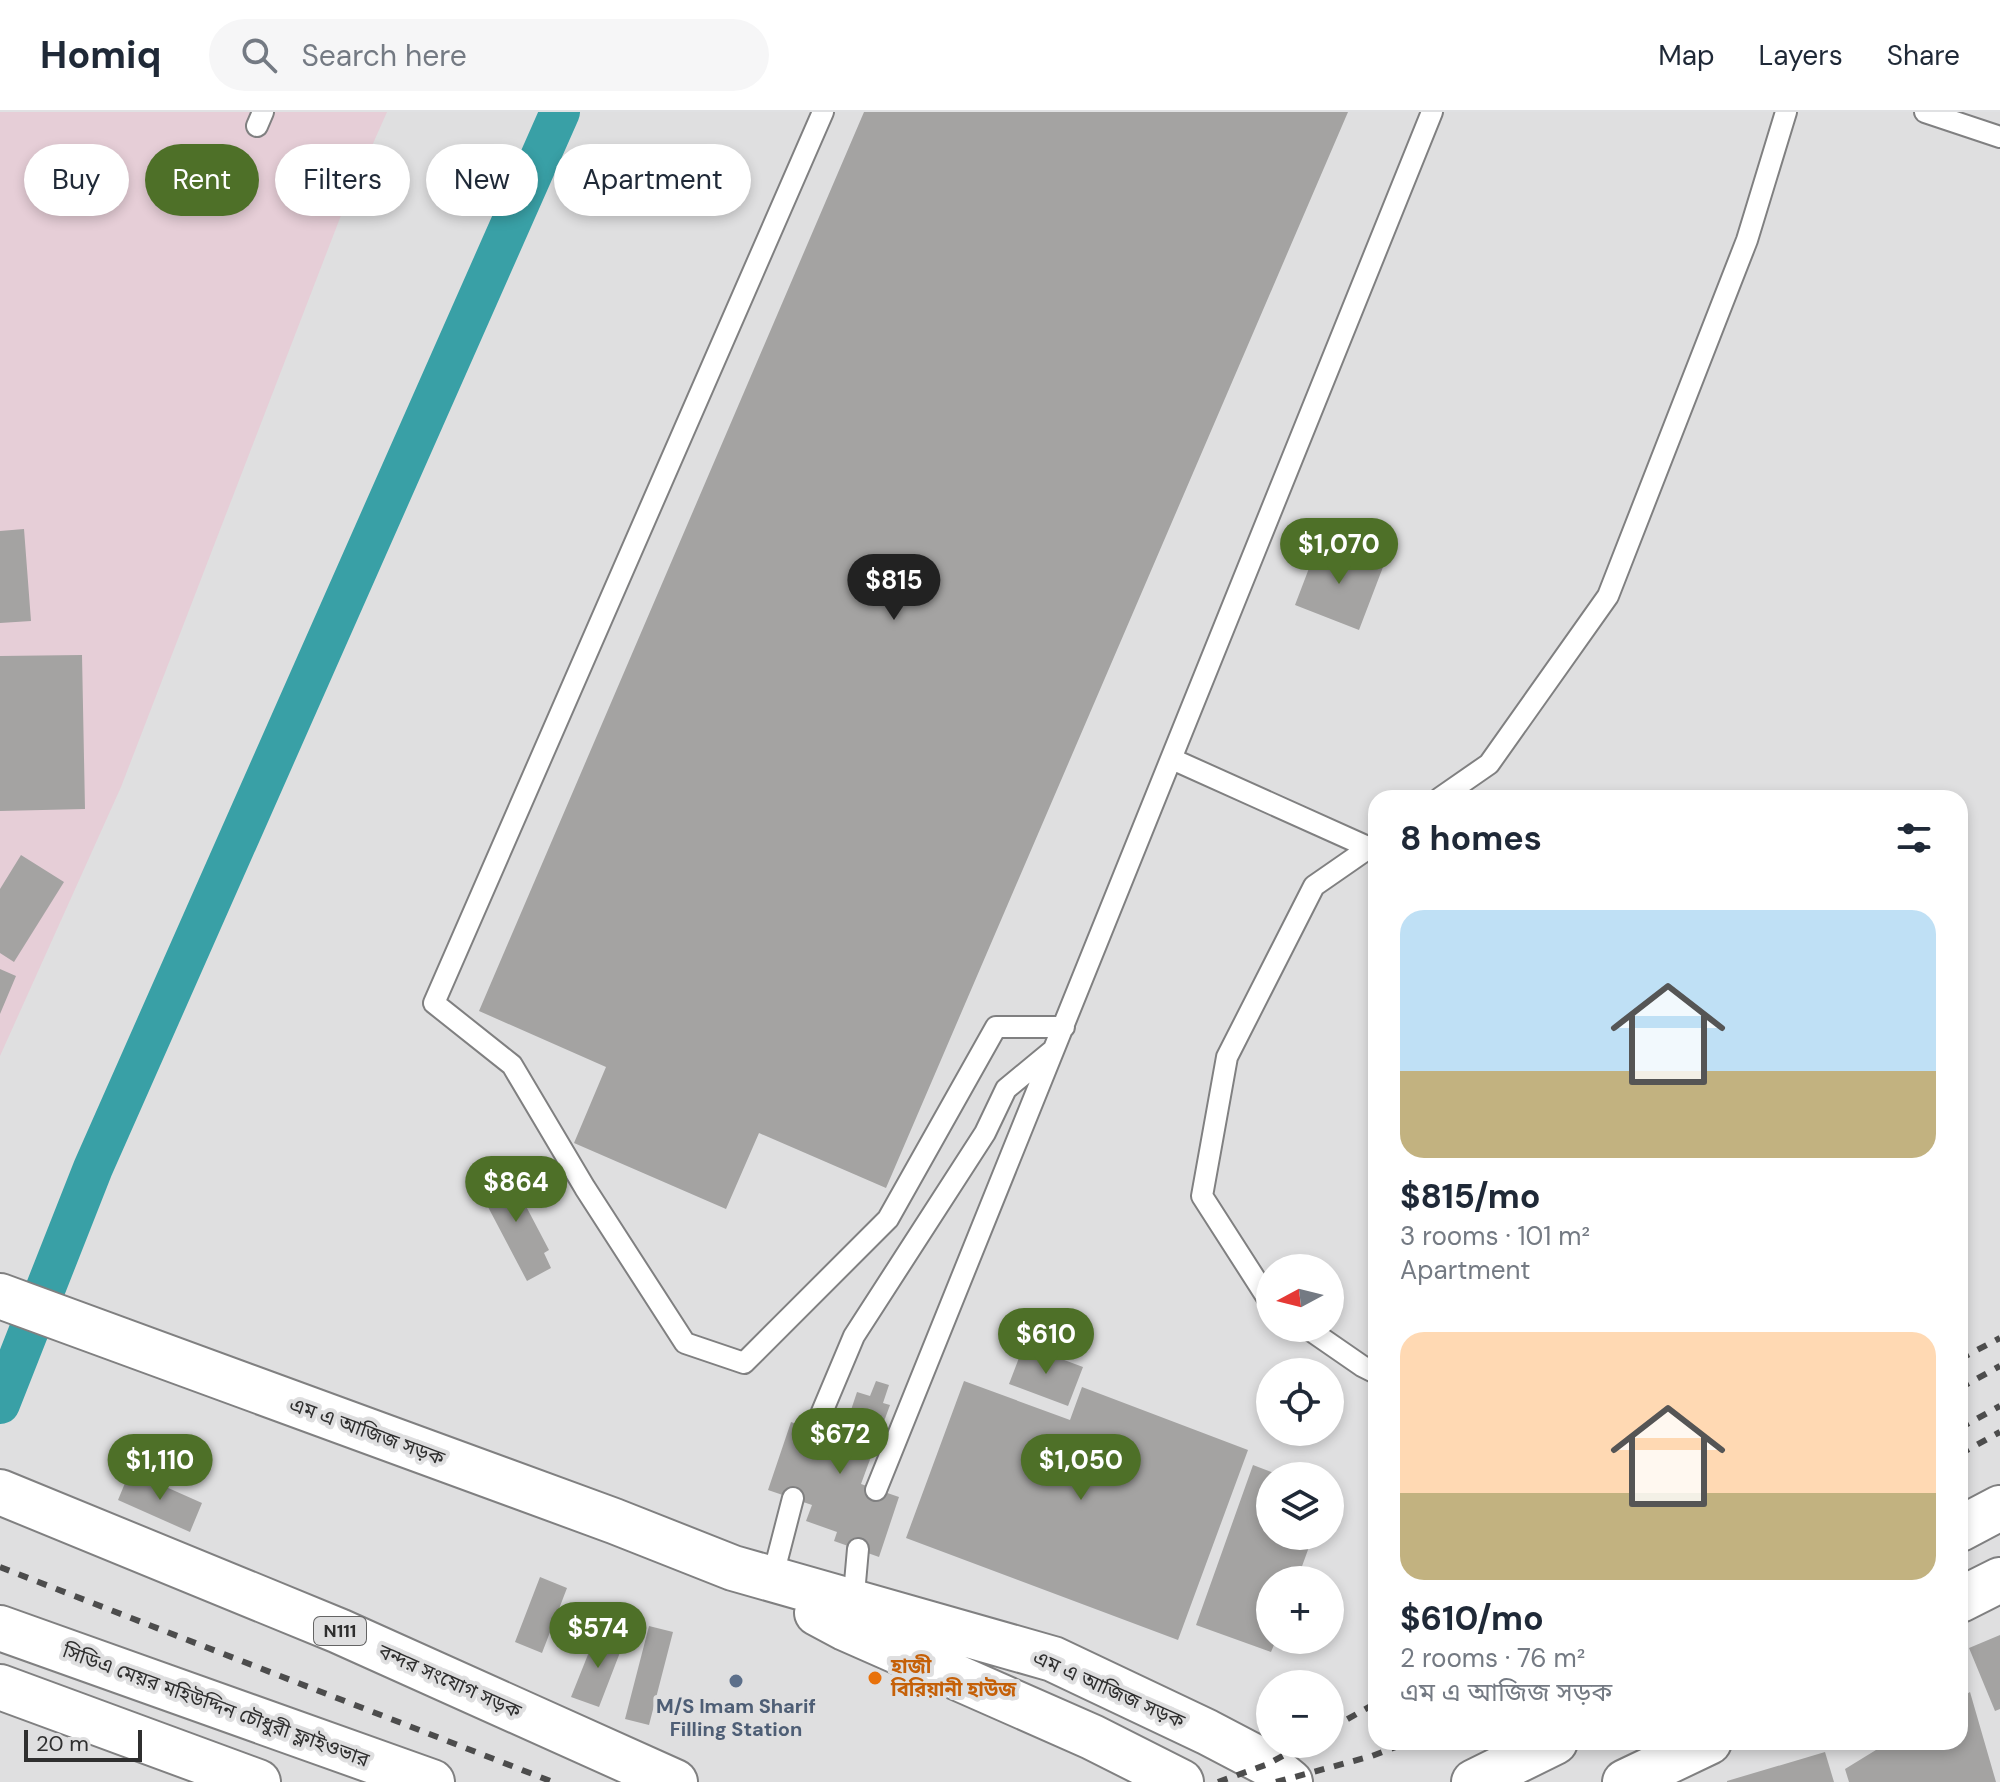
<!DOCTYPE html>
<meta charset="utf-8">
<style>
:root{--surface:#fff;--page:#f6f6f7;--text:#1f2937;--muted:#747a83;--line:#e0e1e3;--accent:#4e7028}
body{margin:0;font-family:"DM Sans","Noto Sans Bengali",sans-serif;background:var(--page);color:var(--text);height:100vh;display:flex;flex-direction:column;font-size:30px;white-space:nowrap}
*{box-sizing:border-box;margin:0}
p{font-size:26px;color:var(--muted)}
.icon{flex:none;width:44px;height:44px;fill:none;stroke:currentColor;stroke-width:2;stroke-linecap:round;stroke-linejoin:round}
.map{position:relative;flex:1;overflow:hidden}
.details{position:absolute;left:1368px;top:678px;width:600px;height:960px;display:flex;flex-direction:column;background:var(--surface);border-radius:24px;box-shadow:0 4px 12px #0003}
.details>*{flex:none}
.banner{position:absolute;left:24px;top:32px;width:760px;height:72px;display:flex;gap:16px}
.needle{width:52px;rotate:263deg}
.fabs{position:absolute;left:1256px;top:1142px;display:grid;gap:16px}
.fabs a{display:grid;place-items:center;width:88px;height:88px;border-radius:50%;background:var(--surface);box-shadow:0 4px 12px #0003;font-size:40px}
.scale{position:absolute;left:24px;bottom:20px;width:118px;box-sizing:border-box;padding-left:8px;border:4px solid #2f2f2f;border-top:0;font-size:22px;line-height:28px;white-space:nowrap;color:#2f2f2f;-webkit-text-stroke:6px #dfdfe0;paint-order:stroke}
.price{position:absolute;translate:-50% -68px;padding:0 18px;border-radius:28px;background:var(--accent);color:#fff;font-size:26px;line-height:52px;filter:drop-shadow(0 2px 4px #0008)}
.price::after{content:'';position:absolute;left:50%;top:48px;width:24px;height:18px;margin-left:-12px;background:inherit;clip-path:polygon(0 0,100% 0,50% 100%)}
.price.on{background:#222;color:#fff}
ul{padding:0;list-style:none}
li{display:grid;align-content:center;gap:16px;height:424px;padding:0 32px}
li span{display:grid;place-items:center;height:248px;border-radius:24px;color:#555}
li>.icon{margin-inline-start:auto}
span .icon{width:144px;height:144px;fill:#fffc;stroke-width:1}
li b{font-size:34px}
h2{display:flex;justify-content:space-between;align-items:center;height:96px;padding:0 32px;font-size:34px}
.pill{padding:0 28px;border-radius:36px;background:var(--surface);box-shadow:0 4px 12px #0003;font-size:28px;line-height:72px}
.pill.on{background:var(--accent);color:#fff}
header{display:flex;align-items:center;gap:48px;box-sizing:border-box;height:112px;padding:0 40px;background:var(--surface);border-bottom:2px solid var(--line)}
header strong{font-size:38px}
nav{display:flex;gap:44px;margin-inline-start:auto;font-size:28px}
.search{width:560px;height:72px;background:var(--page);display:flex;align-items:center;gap:20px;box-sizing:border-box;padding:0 28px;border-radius:44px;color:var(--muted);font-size:30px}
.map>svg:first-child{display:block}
.industrial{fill:#e6ced7}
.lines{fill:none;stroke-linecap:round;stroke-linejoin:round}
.canal{stroke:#39a0a6;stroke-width:40}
.building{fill:#a4a3a2}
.lane-casing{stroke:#808081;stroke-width:24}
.primary-casing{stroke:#808081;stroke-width:48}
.highway-casing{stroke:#808081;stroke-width:48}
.lane{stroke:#fff;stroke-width:20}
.primary{stroke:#fff;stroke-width:44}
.highway{stroke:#fff;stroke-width:44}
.rail{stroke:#4c4c4c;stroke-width:6;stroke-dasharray:10 10;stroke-linecap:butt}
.food-dot{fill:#e8710a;stroke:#dfdfe0;stroke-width:3}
.service-dot{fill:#5c6f8a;stroke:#dfdfe0;stroke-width:3}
.labels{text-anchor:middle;stroke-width:8;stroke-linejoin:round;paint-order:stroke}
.shield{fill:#dfdfe0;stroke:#646464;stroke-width:2}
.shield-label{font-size:18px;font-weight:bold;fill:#2f2f2f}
.street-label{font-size:20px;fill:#2f2f2f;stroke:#dfdfe0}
.food-label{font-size:20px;font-weight:bold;fill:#c56008;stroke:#dfdfe0;text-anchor:start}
.service-label{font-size:20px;font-weight:bold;fill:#4e5e75;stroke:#dfdfe0}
</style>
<header>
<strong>Homiq</strong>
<div class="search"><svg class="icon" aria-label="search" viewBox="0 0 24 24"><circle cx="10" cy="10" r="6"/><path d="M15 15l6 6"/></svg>Search here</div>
<nav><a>Map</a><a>Layers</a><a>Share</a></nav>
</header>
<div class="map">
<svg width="2000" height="1670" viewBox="0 0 2000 1670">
<rect width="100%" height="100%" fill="#dfdfe0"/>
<path class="industrial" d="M0,0h387l-47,106 -219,569 -121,269z"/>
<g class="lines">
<path class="canal" d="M0,1292l93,-236 467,-1056"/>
</g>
<path class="building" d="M864,0h484l-462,1076 -127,-55 -33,76 -152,-66 32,-76 -127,-56z
M24,417l7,92 -31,2v-92z
M1319,430l64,25 -24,63 -64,-25z
M82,543l3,154 -85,2v-155z
M21,743l43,27 -50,80 -14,-9v-64z
M0,857l16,7 -16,38z
M507,1058l42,80 -5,3 7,15 -24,13 -50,-95z
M1024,1233l59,22 -15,39 -59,-22z
M876,1269l13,4 -6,18 7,2 -29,79 38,13 -20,60 -45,-16 3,-9 -31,-11 6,-16 -44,-15 23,-68 50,18 16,-48 13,4z
M964,1269l106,39 12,-33 166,63 -70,190 -272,-102z
M1253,1353l29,11h-12v60h43l-16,44h-27v60h6l-5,12 -75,-27z
M130,1359l72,32 -12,29 -72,-32z
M540,1465l27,11 -25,65 -27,-11z
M649,1514l24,6 -24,93 -24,-6z
M597,1520l27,10 -25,65 -28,-10z
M2000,1523v74l-5,2 -26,-63z
M1970,1580l26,90h-147l-4,-13 44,-27h71v-44z
M1825,1640l9,30h-107v-1z"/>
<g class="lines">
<defs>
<path id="lane" d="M823,0l-389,891 78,62 73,123 100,155 59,20 144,-144 108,-192h68
M1925,0l75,25
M257,14l6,-14
M1172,647l198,89
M1440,686l49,-34 119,-168 139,-356 39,-128
M1270,1190l-68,-106 25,-139 87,-171 62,-43
M1307,1216l55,38 14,7
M814,1319l40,-95 131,-203 21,-44 46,-38
M876,1378l556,-1378
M771,1471l22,-85
M853,1493l5,-56"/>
<path id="primary" d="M0,1184l614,225 119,47 320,91 154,73 61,32 22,18
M817,1501l28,15 247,109 89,45"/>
<path id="highway" d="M0,1380l339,139 336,151
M1960,1417l40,-21
M1960,1488l40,-20
M0,1516l432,154
M0,1575l258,95
M1474,1670l81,-40
M1625,1670l84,-40"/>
</defs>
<use href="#lane" class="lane-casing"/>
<use href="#primary" class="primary-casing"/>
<use href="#highway" class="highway-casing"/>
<use href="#lane" class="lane"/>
<use href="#primary" class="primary"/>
<use href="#highway" class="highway"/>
<path class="rail" d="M1960,1247l40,-21
M1960,1276l40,-22
M1960,1316l40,-22
M1960,1342l40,-22
M0,1455l553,215
M1330,1617l46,-26
M1218,1670l50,-18 36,-20
M1276,1670l96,-26 37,-14"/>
</g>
<circle class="food-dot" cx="875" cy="1566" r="8"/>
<circle class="service-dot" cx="736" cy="1569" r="8"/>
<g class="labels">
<rect class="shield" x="314" y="1505" width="52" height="28" rx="6"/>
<g class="shield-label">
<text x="340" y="1525">N111</text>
</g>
<g class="street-label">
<text transform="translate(367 1319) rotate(20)" y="7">এম এ আজিজ সড়ক</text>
<text transform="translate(450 1569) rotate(24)" y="7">বন্দর সংযোগ সড়ক</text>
<text transform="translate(1109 1577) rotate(24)" y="7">এম এ আজিজ সড়ক</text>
<text transform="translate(216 1593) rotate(20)" y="7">সিডিএ মেয়র মহিউদ্দিন চৌধুরী ফ্লাইওভার</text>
</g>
<g class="food-label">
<text x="891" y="1561">হাজী<tspan x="891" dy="23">বিরিয়ানী হাউজ</tspan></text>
</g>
<g class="service-label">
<text x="736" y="1601">M/S Imam Sharif<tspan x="736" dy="23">Filling Station</tspan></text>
</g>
</g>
</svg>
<div class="fabs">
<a><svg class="needle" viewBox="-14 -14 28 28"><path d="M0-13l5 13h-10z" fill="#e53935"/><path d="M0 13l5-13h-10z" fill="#747a83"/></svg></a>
<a><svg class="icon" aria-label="locate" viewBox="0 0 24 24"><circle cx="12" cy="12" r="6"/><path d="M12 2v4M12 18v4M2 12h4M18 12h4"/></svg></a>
<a><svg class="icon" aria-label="layers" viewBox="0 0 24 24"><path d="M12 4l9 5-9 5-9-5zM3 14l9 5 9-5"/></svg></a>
<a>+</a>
<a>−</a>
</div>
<div class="scale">20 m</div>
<b class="price" style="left:1339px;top:474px">$1,070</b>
<b class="price on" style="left:894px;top:510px">$815</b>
<b class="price" style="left:516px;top:1112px">$864</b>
<b class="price" style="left:1046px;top:1264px">$610</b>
<b class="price" style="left:840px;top:1364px">$672</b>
<b class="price" style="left:160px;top:1390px">$1,110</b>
<b class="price" style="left:1081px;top:1390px">$1,050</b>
<b class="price" style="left:598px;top:1558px">$574</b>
<div class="banner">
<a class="pill">Buy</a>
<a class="pill on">Rent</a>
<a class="pill">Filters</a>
<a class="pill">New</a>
<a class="pill">Apartment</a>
</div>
<section class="details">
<h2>8 homes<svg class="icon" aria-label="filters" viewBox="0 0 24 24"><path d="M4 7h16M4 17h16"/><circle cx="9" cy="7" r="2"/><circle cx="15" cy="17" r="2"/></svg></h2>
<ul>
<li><span style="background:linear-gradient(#bfe0f5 65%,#c2b280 0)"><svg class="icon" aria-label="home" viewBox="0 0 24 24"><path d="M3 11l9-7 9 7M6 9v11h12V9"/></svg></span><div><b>$815/mo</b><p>3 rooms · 101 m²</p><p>Apartment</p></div></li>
<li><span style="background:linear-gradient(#ffd9b3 65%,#c2b280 0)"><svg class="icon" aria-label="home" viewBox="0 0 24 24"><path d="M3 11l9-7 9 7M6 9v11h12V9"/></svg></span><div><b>$610/mo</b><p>2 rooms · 76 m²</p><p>এম এ আজিজ সড়ক</p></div></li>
</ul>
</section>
</div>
